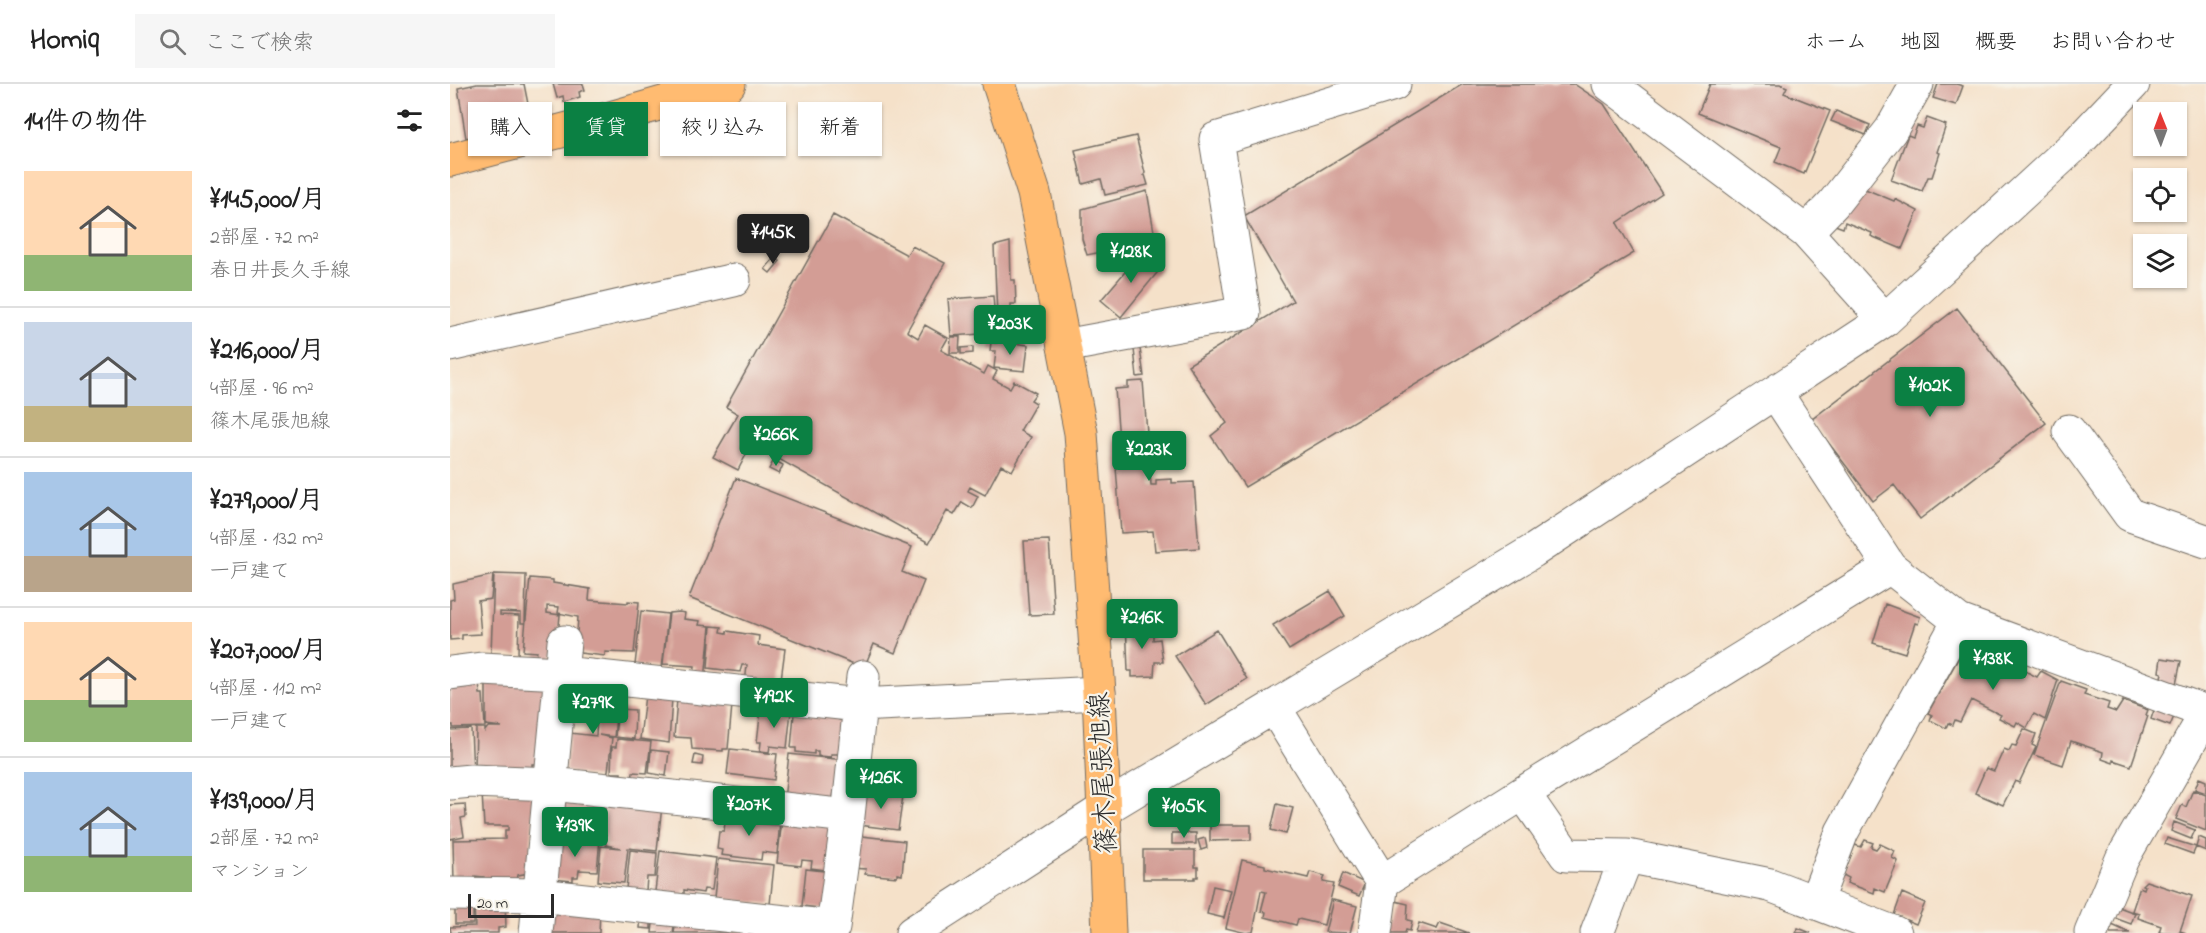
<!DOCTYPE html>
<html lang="ja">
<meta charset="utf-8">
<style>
:root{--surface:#fff;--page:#f6f6f6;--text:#222;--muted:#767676;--line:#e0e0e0;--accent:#0b8043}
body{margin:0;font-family:"Indie Flower","Klee One",sans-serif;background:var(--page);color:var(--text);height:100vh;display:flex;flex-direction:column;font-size:22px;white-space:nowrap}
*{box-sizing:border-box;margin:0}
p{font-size:20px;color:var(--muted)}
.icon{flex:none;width:33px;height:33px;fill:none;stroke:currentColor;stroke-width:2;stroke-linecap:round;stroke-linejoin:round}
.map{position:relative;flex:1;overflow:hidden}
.panel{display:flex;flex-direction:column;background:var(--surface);width:450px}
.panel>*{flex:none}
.banner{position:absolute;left:18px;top:18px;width:570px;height:54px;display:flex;gap:12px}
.needle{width:39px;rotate:359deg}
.controls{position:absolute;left:1683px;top:18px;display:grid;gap:12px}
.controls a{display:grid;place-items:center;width:54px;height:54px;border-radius:0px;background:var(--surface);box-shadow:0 2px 4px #0004;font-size:30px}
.scale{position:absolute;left:18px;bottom:15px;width:86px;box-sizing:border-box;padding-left:6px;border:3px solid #2b2b2b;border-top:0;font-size:16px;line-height:21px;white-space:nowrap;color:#2b2b2b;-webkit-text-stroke:4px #f7f3e8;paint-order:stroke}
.price{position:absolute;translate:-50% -51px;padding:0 14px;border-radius:6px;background:var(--accent);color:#fff;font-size:20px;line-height:39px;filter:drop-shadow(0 2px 3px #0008)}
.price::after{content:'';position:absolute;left:50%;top:36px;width:18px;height:14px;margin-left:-9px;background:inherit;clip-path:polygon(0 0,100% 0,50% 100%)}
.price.on{background:#222;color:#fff}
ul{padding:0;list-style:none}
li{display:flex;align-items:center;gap:18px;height:150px;padding:0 24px}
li+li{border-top:2px solid var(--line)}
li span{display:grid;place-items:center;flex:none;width:168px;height:120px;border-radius:0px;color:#555}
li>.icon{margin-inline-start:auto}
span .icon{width:72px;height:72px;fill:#fffc;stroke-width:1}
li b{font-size:26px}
h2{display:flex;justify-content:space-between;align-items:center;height:72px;padding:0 24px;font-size:26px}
.pill{padding:0 21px;border-radius:0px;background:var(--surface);box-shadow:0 2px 4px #0004;font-size:21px;line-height:54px}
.pill.on{background:var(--accent);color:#fff}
header{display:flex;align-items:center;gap:36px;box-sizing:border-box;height:84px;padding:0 30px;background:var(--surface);border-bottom:2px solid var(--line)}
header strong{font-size:28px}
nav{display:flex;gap:33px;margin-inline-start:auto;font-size:21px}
.search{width:420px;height:54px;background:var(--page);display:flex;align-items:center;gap:15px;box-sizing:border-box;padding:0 21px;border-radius:0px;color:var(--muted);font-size:22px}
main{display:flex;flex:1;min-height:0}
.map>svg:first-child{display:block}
.building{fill:#d39d95}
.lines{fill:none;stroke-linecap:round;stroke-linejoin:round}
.minor-casing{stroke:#726b62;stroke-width:35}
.major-casing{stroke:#726b62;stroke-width:35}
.minor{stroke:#fff;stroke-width:33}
.major{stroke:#ffbb71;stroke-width:33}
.labels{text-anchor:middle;stroke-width:4.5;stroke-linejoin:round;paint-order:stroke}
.street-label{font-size:27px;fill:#2b2b2b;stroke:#f7f3e8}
</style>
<header>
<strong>Homiq</strong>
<div class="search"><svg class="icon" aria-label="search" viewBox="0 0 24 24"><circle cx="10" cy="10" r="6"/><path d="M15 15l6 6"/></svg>ここで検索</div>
<nav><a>ホーム</a><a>地図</a><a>概要</a><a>お問い合わせ</a></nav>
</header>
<main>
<section class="panel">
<h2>14件の物件<svg class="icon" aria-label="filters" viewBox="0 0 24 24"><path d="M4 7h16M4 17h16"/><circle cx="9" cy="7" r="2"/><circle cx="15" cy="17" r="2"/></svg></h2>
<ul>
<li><span style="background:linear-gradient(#ffd9b3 70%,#8fb573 0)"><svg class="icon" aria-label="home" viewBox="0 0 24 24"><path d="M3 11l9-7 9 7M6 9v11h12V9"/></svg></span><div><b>¥145,000/月</b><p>2部屋 · 72 m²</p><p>春日井長久手線</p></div></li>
<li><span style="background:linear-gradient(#c9d6e8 70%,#c2b280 0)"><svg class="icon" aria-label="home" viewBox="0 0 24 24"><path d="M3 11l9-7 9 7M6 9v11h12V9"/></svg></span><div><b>¥216,000/月</b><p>4部屋 · 96 m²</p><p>篠木尾張旭線</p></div></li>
<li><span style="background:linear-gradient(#a9c7e8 70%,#b9a48a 0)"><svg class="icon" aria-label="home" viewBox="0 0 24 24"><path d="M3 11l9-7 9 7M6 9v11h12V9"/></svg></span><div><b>¥279,000/月</b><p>4部屋 · 132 m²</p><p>一戸建て</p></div></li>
<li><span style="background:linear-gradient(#ffd9b3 65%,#8fb573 0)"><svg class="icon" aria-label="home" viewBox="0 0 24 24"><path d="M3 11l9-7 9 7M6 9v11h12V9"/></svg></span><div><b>¥207,000/月</b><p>4部屋 · 112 m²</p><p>一戸建て</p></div></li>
<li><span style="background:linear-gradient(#a9c7e8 70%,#8fb573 0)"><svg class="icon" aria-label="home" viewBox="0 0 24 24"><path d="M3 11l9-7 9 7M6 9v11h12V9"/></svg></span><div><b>¥139,000/月</b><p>2部屋 · 72 m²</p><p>マンション</p></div></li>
</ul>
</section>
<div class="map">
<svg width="1756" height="849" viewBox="0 0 1756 849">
<rect width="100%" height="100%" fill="#f7f3e8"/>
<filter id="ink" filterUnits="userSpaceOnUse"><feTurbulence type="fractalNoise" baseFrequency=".0167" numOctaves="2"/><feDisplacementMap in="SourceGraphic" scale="12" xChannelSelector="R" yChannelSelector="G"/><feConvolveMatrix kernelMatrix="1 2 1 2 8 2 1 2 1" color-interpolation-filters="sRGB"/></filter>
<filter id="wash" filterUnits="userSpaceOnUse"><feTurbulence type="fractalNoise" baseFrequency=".008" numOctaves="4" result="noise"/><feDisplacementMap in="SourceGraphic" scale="24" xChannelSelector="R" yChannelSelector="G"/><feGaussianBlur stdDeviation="1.35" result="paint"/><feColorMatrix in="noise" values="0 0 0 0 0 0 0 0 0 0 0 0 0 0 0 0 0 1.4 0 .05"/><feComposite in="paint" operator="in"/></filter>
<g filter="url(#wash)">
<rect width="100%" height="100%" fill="#f5e1c9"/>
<g id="blocks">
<path class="building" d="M27,0h47l4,20 -16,5 1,9h-2v2l-14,1 -2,-11h-2l1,11 -16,3 -3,-6 3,17 -12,3 -8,-50z
M103,0h30l2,6 -6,2 1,5 -16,5 -1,-6 -6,2z
M1013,0h111l30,20 58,89 -45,30 17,30 -389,234 -34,-51 16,-13 -39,-58 105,-64 -49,-85z
M1260,0h70l7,3 -3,6 46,18 -26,63 -29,-12 6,-15 -83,-34z
M1488,0h18l7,2 -7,19 -23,-7z
M1386,27l34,14 -4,10 -35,-14z
M1477,34l19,7 -9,27 3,1 -8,24h-4l-6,14 -31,-11 17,-45 5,2 4,-11 6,2z
M686,52l9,37 -1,2h1l3,10 -43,10 -4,-16 -18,5 -8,-34z
M1408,102l36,15 1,-2 23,12 -16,38 -31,-13 1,-3 -27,-11 -2,6 -11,-4z
M697,107l9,52 -15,5v-4l-54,11 -5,-16v-30z
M383,131l74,40 5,-9 33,17 -38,68 11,7 7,-13 23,13 -7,12 43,24 4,-8 9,5 -4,8 17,9 4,-7 22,12 -5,7 5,3 -16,28 11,6 -19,34 -11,-6 -16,30 -15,-8 -2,4 10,5 -6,12 -10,-6 -8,13 -7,-4 -18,32 -186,-104 -1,4 8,4 -12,23 -25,-13 25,-43 -12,-7z
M560,158l1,38h4l1,24h-5v11h8l1,10h4v13h-26l-4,-92z
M692,168l19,16 -40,49 -20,-17z
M325,173l5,4 -10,12 -5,-4z
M543,212l3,37 -45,3 -3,-37z
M1507,224l89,115 -126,96 -26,-34 -21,16 -62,-81z
M501,253h9l-1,16h-9z
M547,257l31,4 -3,26 -31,-3 2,-17h-6l1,-9 5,1z
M523,263v6l-12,1v-6z
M684,265h6l4,27 -7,1z
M693,297l8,104h5v-5l16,-1v4l22,-1 5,66 -44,3 -2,-20 -32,2 -7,-92 5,-1 -4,-51 13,-1v-6z
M324,376l9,5 -4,9 -10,-5z
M286,394l176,69 -10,25 22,9 -29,72 -21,-9 -10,24 -175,-70z
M599,456l5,74 -25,1 -5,-74z
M44,490l32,1 -1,48h-4v-10l-21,-1v3l19,1 -1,39 -27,-2z
M43,491l-2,24 -13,2 3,33 -19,1v4l-12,1v-40l4,-1 -1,-15z
M80,494l23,2v3l37,6 -1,11 39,3v-2l11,1 -5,51 -29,-1v4l-25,-3v-3l-4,-1 2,-32 -20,-4 1,-6 -12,-1v7l13,2 -3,31 -9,17 -12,-7 1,-4 -14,-1z
M880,507l15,25 -56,34 -16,-25z
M1435,520l35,13 -2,7 -3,-1 -10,30 -32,-10z
M191,527l27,3 -6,54 -27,-3z
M229,528l6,1 -1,6 16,2 -1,4 11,1 -5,55 -11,-1 1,-14 -32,-2 6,-51z
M676,537h18v8h9v11l7,-1 3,23h-8l-1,14 -22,1v-6h-4z
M261,542l11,1 -1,5 6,1v-2l32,5 -1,9 27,4 -5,38 -35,-3 2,-19h-5l-2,7 -32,-4z
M767,546l30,49 -41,26 -31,-49z
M1513,566l12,5 2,-5 37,18 1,-2 22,11 4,-6 17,9 -13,40 -11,-6 -7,14 -10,-6 -2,4 -16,-8 2,-3 -30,-15 -11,22 -5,-2 -2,5 -5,-2 -2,5 -16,-8 2,-5 -4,-2z
M1711,574l20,3 -6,28 -17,1 4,-17 -3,-1z
M1611,597l25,9 -2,5 25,8 -2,6 9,3 7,-11 25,9 -2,5 2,1 -17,50 -18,-6v3l-11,-4 1,-7 -32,-11 -8,24 -29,-10z
M29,598l1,12h3l2,33 -32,1v-3h-3v-41z
M36,599l64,2 -4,79h-14v4h-57l1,-40h9v3l3,-4h14l-16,-2z
M124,607l44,4 -4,42 -15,-2 13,3 -5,41 -42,-8 5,-38 26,3 1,-19 -25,-4z
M195,611l27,3 -3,45 -29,-4z
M227,615l55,6 -4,44h-5v2l-31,-2 -1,-11 -17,-1z
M1705,623l20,7 -5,12 -19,-7z
M311,624l30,3 -4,37 -17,-2 -1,6 -9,-1 1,-9h-4z
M168,625l17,1 -1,29 -19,-2z
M344,630l46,2 -1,4 7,1 -4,33h-11v3l-13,-1v-5h-4v3l-18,-2v-4h-5z
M21,645l2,44 -23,-1v-42z
M1574,645l12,5 -4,11 4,2 -17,36 -4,-2 -12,24 -28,-12 11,-25 8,3 10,-22 5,2 3,-6 4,1z
M167,655l34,3 -4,31 -14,-1 -1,10 -11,-1v-8h-10l1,-26h4z
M280,665l47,5 -3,26 -47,-6z
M201,666l18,2 -3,24 -17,-3z
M339,670l56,6 -3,32 -8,-1 -2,14 -48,-5z
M245,671l8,2 -1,8 -9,-1z
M412,677l12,1 -3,25 -12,-1z
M1749,694l7,3v12l-11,-4z
M1743,706l13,5v36l-30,-12 6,-14 4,2z
M413,707l40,5 -5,34 -39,-5z
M32,709h53l-6,80 -11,2 -1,6 -33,-1v-3l-9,-1v6h-21l-1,-42 52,-1v-9h3v-4h-24z
M113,713l41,4 -3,35 -24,-3 1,-7 -18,-1z
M156,716l56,6 -5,45 -29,-3 -4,35 -26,-2 3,-35 20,2 -15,-3v-10h-3z
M15,720l1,13 -5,1 3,18 -14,3v-34z
M827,720l16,4 -7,26 -15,-4z
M276,730l54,6 -3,34 -15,-2 -1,8 -40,-5 1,-5 -5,-1 2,-18h5z
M332,736l55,7 -4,44 -22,-3 1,-7 -10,-1 -1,6 -24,-3z
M1724,738l21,8 -4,9 -20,-8z
M760,741h41v15l-41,1z
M722,749h24v11h-24z
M403,751l52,6 -3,34 -5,-1v3l-32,-3 1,-5 -16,-1z
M136,752l14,2 -3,33 -18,-1 -1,7h-5v4l-21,-2 4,-38 29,2z
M1749,753l7,3v11l-10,-4z
M755,754l2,10 -6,2 -3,-10z
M1717,754l29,9 -3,7 -28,-10z
M1415,756l8,3 -2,4 5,2 4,-5 15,7 -3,7 6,3 -13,31 -10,-4 -1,5 -27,-10 2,-5 -6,-3 12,-30 6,2z
M180,766l27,3 -2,24h-8l-1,14 -20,-2z
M693,766h52v17h3v10h-3v2h-52z
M210,767l56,7 -4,32 -8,-1 -1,4 -19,-3v5l-29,-4z
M268,775l56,6 -4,39 -56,-6z
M792,776l23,5v3l43,10 2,-6 15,4 -2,6 11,2 -10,41 -26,-6 -2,6 -31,-8 1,-5 -5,-1 5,-19 -5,-1 -8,41 -7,1 -20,-5z
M356,785l26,3 -4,37 -26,-3z
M893,789l22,10 -6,13 -21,-9z
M1696,797l46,15 -12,35 6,2 -27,-1 2,-6 -23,-8 1,-5 -7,-2 8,-24 4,2 1,-3 -3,-1z
M763,802l18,4 -7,28 -17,-4z
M1452,809l23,10 -9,21 -22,-9z
M883,816l24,6 -7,27 -25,-1z
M55,817l1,26 -8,1v5h-47l-1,-6 25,-1 -1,-24z
M945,817l13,3 -1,16 5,1 -2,10 -4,-1 -1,3h-21z
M5,818h18v22h-18z
M1666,822l19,7 -4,11 -19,-7z
M99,824l51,4 -1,21h-51z
M204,830l21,4 -2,15h-21z
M191,831l10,1v13l-11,-1z
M226,836l66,13h-68z
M969,839l18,6 3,-6 29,10h-53z
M1662,841l18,8h-21z
M1348,844l13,5h-15z"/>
</g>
</g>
<g filter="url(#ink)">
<use href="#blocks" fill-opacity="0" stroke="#726b62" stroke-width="1.5"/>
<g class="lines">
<defs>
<path id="minor" d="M1159,0l197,148 79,88
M1356,148l27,-28 58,-74 26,-46
M0,261l284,-65
M614,262l180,-33 -28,-174 178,-55
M1619,347l61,84 76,26
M1440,483l69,54 247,91
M0,589l31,-4 81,4 297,32 240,-12
M824,623l108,175 141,-89 43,62 61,1 143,29 125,48
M0,699l21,-2 81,3 296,32
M1073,709l367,-226 -115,-175
M0,810l89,1 294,32 15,-111 15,-139
M1365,819l27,-71 117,-211
M86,849l28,-291
M462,849l192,-124 429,-258 352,-231 191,-176 57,-60
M925,849l7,-51
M1147,849l30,-77
M1641,849l31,-74 84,-145"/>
<path id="major" d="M549,0l35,109 47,240 18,260 10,240
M0,76l153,-40 126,-36"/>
</defs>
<use href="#minor" class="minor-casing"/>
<use href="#major" class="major-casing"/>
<use href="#minor" class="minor"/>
<use href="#major" class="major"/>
</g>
</g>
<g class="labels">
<g class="street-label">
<text transform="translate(652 689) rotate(-93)" y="9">篠木尾張旭線</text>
</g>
</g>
</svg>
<div class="controls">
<a><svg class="needle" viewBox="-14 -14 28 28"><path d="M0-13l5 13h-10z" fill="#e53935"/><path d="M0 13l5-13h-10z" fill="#767676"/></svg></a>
<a><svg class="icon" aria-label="locate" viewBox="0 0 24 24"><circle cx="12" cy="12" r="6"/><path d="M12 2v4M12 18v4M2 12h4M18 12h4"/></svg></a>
<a><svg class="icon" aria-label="layers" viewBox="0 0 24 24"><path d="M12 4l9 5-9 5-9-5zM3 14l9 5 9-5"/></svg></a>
</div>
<div class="scale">20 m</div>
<b class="price on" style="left:323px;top:181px">¥145K</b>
<b class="price" style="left:681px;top:200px">¥128K</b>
<b class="price" style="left:560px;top:272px">¥203K</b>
<b class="price" style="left:1480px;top:334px">¥102K</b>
<b class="price" style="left:326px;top:383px">¥266K</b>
<b class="price" style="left:699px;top:398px">¥223K</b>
<b class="price" style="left:692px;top:566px">¥216K</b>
<b class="price" style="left:1543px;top:607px">¥138K</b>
<b class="price" style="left:324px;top:645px">¥192K</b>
<b class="price" style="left:143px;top:651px">¥279K</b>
<b class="price" style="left:431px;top:726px">¥126K</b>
<b class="price" style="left:299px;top:753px">¥207K</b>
<b class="price" style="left:734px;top:755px">¥105K</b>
<b class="price" style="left:125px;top:774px">¥139K</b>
<div class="banner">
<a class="pill">購入</a>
<a class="pill on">賃貸</a>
<a class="pill">絞り込み</a>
<a class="pill">新着</a>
</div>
</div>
</main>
